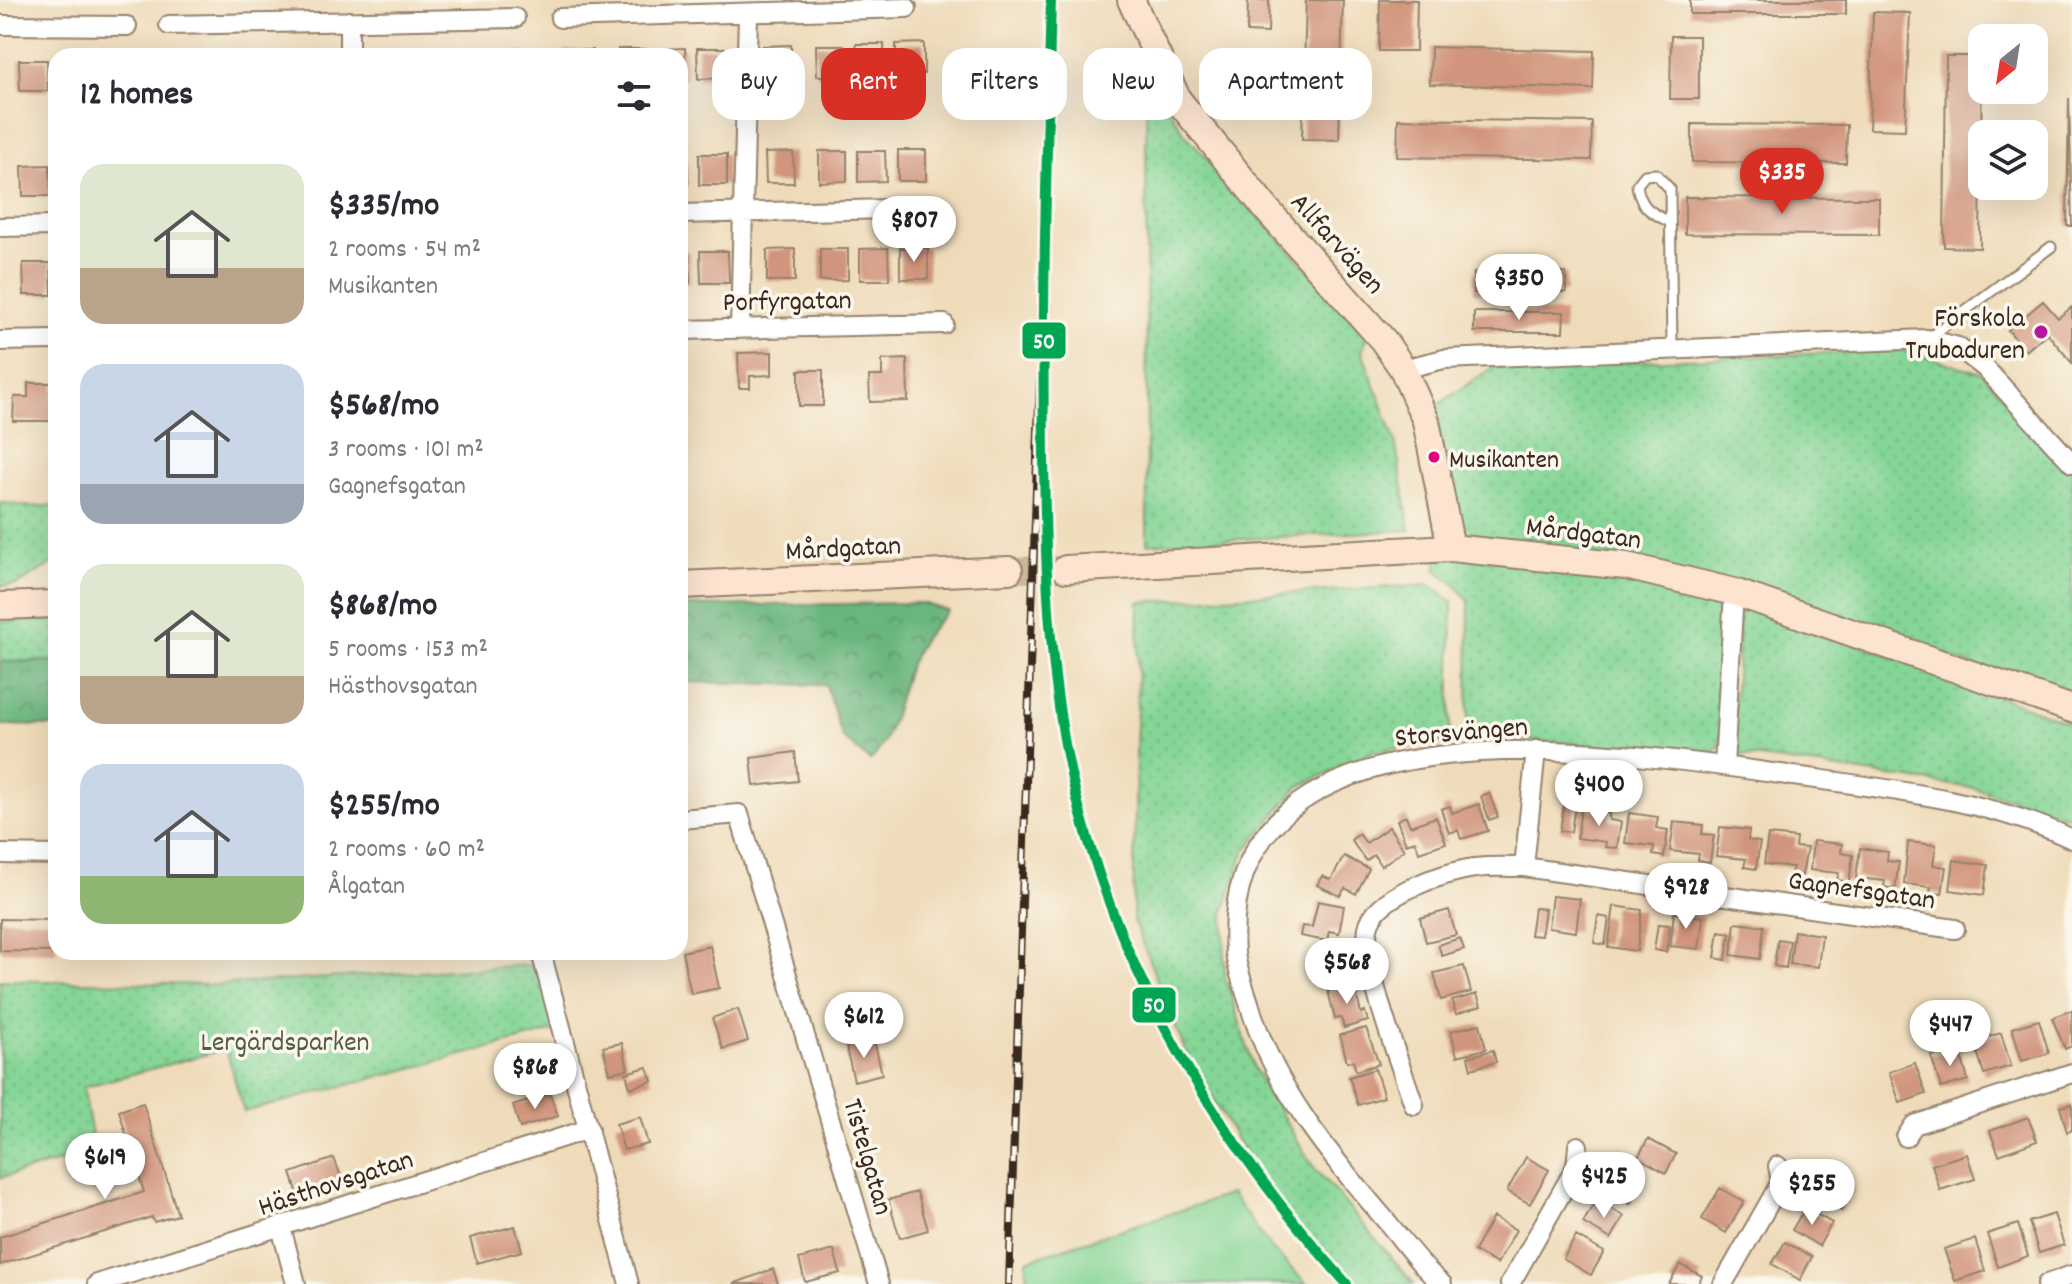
<!DOCTYPE html>
<meta charset="utf-8">
<style>
:root{--surface:#fff;--page:#f7f7f7;--text:#2b2b33;--muted:#7c7c81;--accent:#d93025}
body{margin:0;font-family:Dekko,sans-serif;background:var(--page);color:var(--text);height:100vh;display:flex;flex-direction:column;font-size:30px;white-space:nowrap}
*{box-sizing:border-box;margin:0}
p{font-size:26px;color:var(--muted)}
.icon{flex:none;width:44px;height:44px;fill:none;stroke:currentColor;stroke-width:2;stroke-linecap:round;stroke-linejoin:round}
.map{position:relative;flex:1;overflow:hidden}
.sheet{position:absolute;left:48px;top:48px;width:640px;height:912px;display:flex;flex-direction:column;background:var(--surface);border-radius:24px;box-shadow:0 8px 32px #0002}
.sheet>*{flex:none}
.guide{position:absolute;left:712px;top:48px;width:760px;height:72px;display:flex;gap:16px}
.needle{width:52px;rotate:210deg}
.buttons{position:absolute;left:1968px;top:24px;display:grid;gap:16px}
.buttons a{display:grid;place-items:center;width:80px;height:80px;border-radius:16px;background:var(--surface);box-shadow:0 8px 32px #0002;font-size:40px}
.price{position:absolute;translate:-50% -68px;padding:0 18px;border-radius:28px;background:#fff;color:#222;font-size:26px;line-height:52px;filter:drop-shadow(0 2px 4px #0008)}
.price::after{content:'';position:absolute;left:50%;top:48px;width:24px;height:18px;margin-left:-12px;background:inherit;clip-path:polygon(0 0,100% 0,50% 100%)}
.price.selected{background:var(--accent);color:#fff}
ul{padding:0;list-style:none}
li{display:flex;align-items:center;gap:24px;height:200px;padding:0 32px}
li span{display:grid;place-items:center;flex:none;width:224px;height:160px;border-radius:24px;color:#555}
li>.icon{margin-inline-start:auto}
span .icon{width:96px;height:96px;fill:#fffc;stroke-width:1}
li b{font-size:34px}
h2{display:flex;justify-content:space-between;align-items:center;height:96px;padding:0 32px;font-size:34px}
.tag{padding:0 28px;border-radius:24px;background:var(--surface);box-shadow:0 8px 32px #0002;font-size:28px;line-height:72px}
.tag.selected{background:var(--accent);color:#fff}
.map>svg:first-child{display:block}
.grass{fill:url(#grass-dots);stroke:#60805a;stroke-width:2}
.forest{fill:url(#forest-crowns);stroke:#53704e;stroke-width:2}
.garden{fill:#84d596;stroke:#60805a;stroke-width:2}
.building{fill:#d1947b}
.lines{fill:none;stroke-linecap:round;stroke-linejoin:round}
.secondary-tunnel{stroke:#cbb89b;stroke-width:26;stroke-dasharray:26 13;stroke-linecap:butt}
.lane-casing{stroke:#95826c;stroke-width:13}
.street-casing{stroke:#95826c;stroke-width:22}
.secondary-casing{stroke:#95826c;stroke-width:30}
.lane{stroke:#fff;stroke-width:9}
.street{stroke:#fff;stroke-width:18}
.secondary{stroke:#fde4d1;stroke-width:26}
.rail-casing{stroke:#3b2a1e;stroke-width:8}
.rail{stroke:#fbf7ec;stroke-width:5;stroke-dasharray:15;stroke-linecap:butt}
.rail-1-casing{stroke:#fbf7ec;stroke-width:16}
.rail-1{stroke:#00a651;stroke-width:10}
.poi-dot{fill:#b5179e;stroke:#fbf7ec;stroke-width:3}
.bus-dot{fill:#e5007d;stroke:#fbf7ec;stroke-width:3}
.labels{text-anchor:middle;stroke-width:7;stroke-linejoin:round;paint-order:stroke}
.bus-label{font-size:26px;fill:#3b2a1e;stroke:#fbf7ec;text-anchor:start}
.street-label{font-size:28px;fill:#3b2a1e;stroke:#fbf7ec}
.poi-label{font-size:28px;fill:#3b2a1e;stroke:#fbf7ec;text-anchor:end}
.park-label{font-size:28px;fill:#515d42;stroke:#fbf7ec}
.line-badge{stroke:#fbf7ec;stroke-width:3}
.badge-label{font-size:22px;text-anchor:middle;font-weight:bold;fill:#fff}
</style>
<div class="map">
<svg width="2072" height="1284" viewBox="0 0 2072 1284">
<defs>
<pattern id="grass-dots" width="8" height="8" patternUnits="userSpaceOnUse" patternTransform="scale(2)"><rect width="8" height="8" fill="#84d596"/><path d="M2 2h.1M6 6h.1" fill="none" stroke="#73b781" stroke-width="1.8" stroke-linecap="round"/></pattern>
<pattern id="forest-crowns" width="20" height="18" patternUnits="userSpaceOnUse" patternTransform="scale(2)"><rect width="20" height="18" fill="#6bb67f"/><path d="M2 6a3 3 0 1 1 6 0M12 15a3 3 0 1 1 6 0" fill="none" stroke="#599467"/></pattern>
</defs>
<rect width="100%" height="100%" fill="#fbf7ec"/>
<filter id="ink" filterUnits="userSpaceOnUse"><feTurbulence type="fractalNoise" baseFrequency=".0125" numOctaves="2"/><feDisplacementMap in="SourceGraphic" scale="16" xChannelSelector="R" yChannelSelector="G"/><feConvolveMatrix kernelMatrix="1 2 1 2 8 2 1 2 1" color-interpolation-filters="sRGB"/></filter>
<filter id="wash" filterUnits="userSpaceOnUse"><feTurbulence type="fractalNoise" baseFrequency=".006" numOctaves="4" result="noise"/><feDisplacementMap in="SourceGraphic" scale="32" xChannelSelector="R" yChannelSelector="G"/><feGaussianBlur stdDeviation="1.8" result="paint"/><feColorMatrix in="noise" values="0 0 0 0 0 0 0 0 0 0 0 0 0 0 0 0 0 1.4 0 .05"/><feComposite in="paint" operator="in"/></filter>
<g filter="url(#wash)">
<rect width="100%" height="100%" fill="#efdbba"/>
<path class="grass" d="M1146,71l38,62 183,202 -5,16 33,89 15,90 -263,14z
M1903,350l79,23 90,98v228l-332,-112 -281,-47 -24,-133 58,-40z
M0,502l30,5 26,-2v56l-39,24 -17,1z
M1437,554l185,18 101,25 5,15 -8,134 -12,10 -182,-16 -58,5 1,-144 -14,-17 -18,-13z
M1429,585l23,16 -2,140 -79,11 -73,35 -54,65 -20,60 1,65 29,91 58,97 102,119h-64l-80,-86 -85,-148 -52,-130 6,-318z
M1753,605l319,119v93l-98,-29 -234,-33 -8,-14 8,-129z
M56,620v41l-56,1v-40z
M544,964l18,65 -318,83 -18,-63 -143,38 12,65 -95,26v-198l215,5z"/>
<path class="forest" d="M922,603l26,8c-16,16 -28,30 -37,51 -15,32 -16,75 -41,99l-28,-24 -16,-52 -146,-3v-76z
M56,661v65l-56,-1v-63z"/>
<path class="garden" d="M1231,1194l39,53 37,37h-280v-24z"/>
<g id="blocks">
<path class="building" d="M1248,0h21l-1,33 -21,-1z
M1306,0h37l-4,140 -37,-1z
M1380,0h37l-1,51h-37z
M1690,0h156v14h-156z
M1873,12l37,1 -5,117 -36,-1z
M1671,36h28v63h-29z
M924,43v31h-28v-30z
M856,44h28l1,30 -28,1z
M791,45l1,31h-28l-1,-30z
M816,45h28l1,30 -28,1z
M1431,47l163,4 -1,38 -163,-5z
M685,48l1,31h-6v-23h-22v-7z
M697,48h28l1,30 -28,1z
M618,49h27l1,7h-28z
M565,50h28v6h-28z
M485,52v4h-28v-3z
M498,52h28v4h-28z
M417,53h28v3h-28z
M1946,56h36l-2,192 -36,-1z
M19,60h28l1,31h-28z
M2069,98l3,128h-5z
M1398,119l194,3 -1,38 -194,-3z
M1692,124l155,1 -1,38 -154,-1z
M898,150h28v31h-28z
M819,151h28v30l-28,1z
M858,151h27l1,30 -28,1z
M793,152l1,31h-28l-1,-30z
M680,154h7l1,31h-8z
M699,154h28v31h-28z
M50,165l1,31h-28l-1,-30z
M1685,197l194,1v37l-194,-1z
M888,248l1,32h-29v-31z
M900,248h28v31h-28z
M795,249v32h-28v-31z
M820,249h28v31l-28,1z
M700,251h28l1,32h-28z
M680,252h9l1,31 -10,1z
M23,263h28l1,32h-28z
M1474,273h92v19l-92,1z
M2043,301l15,17 14,-11v56l-25,-30 -21,18 -18,-21z
M1474,312h90l-1,20h-89z
M772,352v23l-22,1v12h-11l-1,-35z
M907,359l1,42 -38,1 -1,-26h13v-16z
M799,370h24v36h-24z
M28,383h26l1,38h-42l1,-24h14z
M795,752l3,29 -44,5 -3,-28z
M1489,793l9,24 -9,3 -8,-24z
M1479,804l9,27 -27,8 -3,-9 -9,3 -8,-24 9,-3 2,7z
M1564,804l11,2 -4,26 -11,-1z
M1581,809l28,4v7l12,2 -4,26 -12,-1 1,-5 -29,-4z
M1629,813l29,4 -2,11 12,2 -4,27 -11,-2 1,-9 -29,-3z
M1406,816l4,10 26,-9 10,26 -27,9 -4,-11 -9,3 -9,-24z
M1674,822l29,3 -1,9 12,1 -4,27 -12,-2 1,-6 -29,-3z
M1389,827l15,23 -23,16 -7,-11 -8,6 -15,-21 8,-6 7,9z
M1720,827l29,3 -1,10 12,2 -4,27 -12,-2 2,-8 -30,-3z
M1768,835l28,3 -1,9 12,1 -5,27 -11,-2 2,-6 -29,-3z
M1813,841l29,3 -1,9 12,2 -4,27 -12,-2 2,-7 -29,-3z
M1908,842l28,3 -3,20 13,2 -4,27 -12,-2 1,-5 -27,-3z
M1860,848l28,4 -1,9 12,1 -4,27 -11,-2 1,-6 -29,-3z
M1344,856l25,13 -13,25 -11,-6 -5,8 -23,-11 5,-9 9,4z
M1954,860l34,5 -4,30 -34,-5z
M1552,896l28,3 -4,33 -28,-4z
M1318,901l26,5 -5,27 -10,-2 -2,10 -27,-5 2,-10 10,1z
M1614,906l28,4 -5,41 -29,-4z
M1534,908l11,1 -4,27 -11,-1z
M1449,910l7,25 -30,7 -6,-24z
M1674,913l29,4 -4,32 -29,-3z
M1598,916l11,2 -4,27 -11,-2z
M0,919l56,1v32l-56,-1z
M1735,923l29,3 -4,33 -29,-4z
M1658,924l12,1 -4,27 -12,-2z
M1719,931l11,2 -4,27 -11,-2z
M1794,931l28,4 -4,32 -28,-3z
M1460,938l4,11 -22,7 -4,-11z
M1778,939l12,2 -4,27 -12,-2z
M1341,942l14,37 -24,7 -3,-10 -6,1 -7,-28z
M710,946l9,42 -28,6 -9,-42z
M1464,966l7,26 -30,8 -7,-27z
M1354,985l7,28 4,-2 3,10 -24,7 -3,-10 -6,1 -7,-28z
M1477,994l4,12 -25,8 -4,-13z
M738,1009l10,32 -25,8 -11,-31z
M2072,1010v36l-7,3 -13,-31z
M2039,1020l10,33 -27,8 -10,-33z
M1480,1024l6,25 -29,7 -6,-25z
M1366,1028l13,36 -23,7 -3,-10 -6,1 -7,-27z
M2001,1033l10,33 -27,8 -10,-33z
M874,1040l8,34 -28,7 -8,-34z
M622,1043l6,26 -18,4 -7,-26z
M1959,1048l9,32 -27,8 -10,-32z
M1493,1050l3,12 -25,7 -3,-12z
M1915,1063l11,31 -26,9 -11,-31z
M647,1067l5,14 -22,7 -4,-15z
M1375,1069l9,28 -26,8 -9,-28z
M550,1094l8,22 -38,12 -7,-22z
M143,1103l35,112 -24,7 -2,-5 -152,48v-28l144,-45 -25,-81z
M2072,1104v26l-5,2 -7,-25z
M640,1117l8,27 -24,6 -8,-26z
M2028,1117l9,24 -38,14 -9,-24z
M1648,1139l28,15 -10,19 -28,-16z
M1967,1154l8,25 -35,11 -8,-25z
M1526,1157l23,13 -19,34 -23,-13z
M334,1158l9,24 -44,15 -8,-24z
M1829,1163l21,13 -4,9 7,4 -12,22 -30,-17z
M1616,1165l28,16 -14,23 -27,-16z
M1720,1188l24,14 -18,31 -24,-14z
M917,1192l11,38 -28,8 -12,-38z
M1596,1200l28,16 -13,23 -28,-16z
M1805,1208l27,15 -13,23 -27,-16z
M2054,1214l10,31 -25,8 -10,-31z
M1493,1217l23,13 -19,34 -23,-13z
M2018,1224l10,32 -30,11 -11,-33z
M515,1226l7,25 -45,12 -7,-25z
M1576,1236l28,16 -13,23 -28,-16z
M1975,1239l10,32 -30,10 -11,-32z
M1785,1242l27,15 -12,23 -28,-16z
M834,1250l6,23 -35,9 -6,-23z
M1680,1264l22,12 -4,8h-29z
M773,1269l5,15h-45z"/>
</g>
</g>
<g filter="url(#ink)">
<use href="#blocks" fill-opacity="0" stroke="#95826c" stroke-width="2"/>
<g class="lines">
<path class="secondary-tunnel" d="M1009,570l57,-1"/>
<defs>
<path id="lane" d="M1668,221c-19,-9 -28,-15 -31,-36l8,-10 11,-1 14,15 2,159
M1927,339l124,-92"/>
<path id="street" d="M560,18l347,-10
M0,25l127,1
M169,25l346,-7
M349,56v-35
M680,214l255,-6
M0,227l56,-1
M740,328l8,-314
M680,330l264,-6
M0,341l56,-1
M1403,369l41,-10 483,-20 31,8 27,21 87,95
M1724,766l10,-174
M680,819l59,-5 140,470
M0,854l56,1
M1524,867l12,-117
M541,952l88,332
M1414,1105c-13,-39 -53,-141 -46,-177 6,-33 77,-56 107,-60 16,-2 33,-1 49,-1l431,62
M1906,1137l8,-12 158,-52
M281,1227l15,57
M97,1284l492,-155
M1442,1284c-21,-17 -37,-41 -54,-61 -56,-66 -114,-133 -138,-217 -5,-17 -13,-36 -15,-53 -20,-265 387,-202 545,-179 96,14 203,23 292,65
M1510,1284l66,-117 2,-21
M1723,1284l58,-102 -3,-16
M2047,1284l25,-9"/>
<path id="secondary" d="M1131,0l47,100 90,111 115,129 20,29 23,52 25,127
M1066,569l385,-21 175,18 108,26 338,117
M680,585l329,-15
M0,606l56,-2"/>
</defs>
<use href="#lane" class="lane-casing"/>
<use href="#street" class="street-casing"/>
<use href="#secondary" class="secondary-casing"/>
<use href="#lane" class="lane"/>
<use href="#street" class="street"/>
<use href="#secondary" class="secondary"/>
<defs>
<path id="rail" d="M1009,1284l32,-941"/>
</defs>
<use href="#rail" class="rail-casing"/>
<use href="#rail" class="rail"/>
<defs>
<path id="rail-1" d="M1051,0c-4,151 -9,301 -7,452 1,110 4,219 28,327 45,194 143,358 275,505"/>
</defs>
<use href="#rail-1" class="rail-1-casing"/>
<use href="#rail-1" class="rail-1"/>
</g>
</g>
<circle class="poi-dot" cx="2041" cy="332" r="8"/>
<circle class="bus-dot" cx="1434" cy="457" r="7"/>
<g class="labels">
<g class="bus-label">
<text x="1449" y="467">Musikanten</text>
</g>
<g class="street-label">
<text transform="translate(1339 242) rotate(48)" y="10">Allfarvägen</text>
<text transform="translate(787 299) rotate(-1)" y="10">Porfyrgatan</text>
<text transform="translate(1584 531) rotate(7)" y="10">Mårdgatan</text>
<text transform="translate(843 546) rotate(-3)" y="10">Mårdgatan</text>
<text transform="translate(1461 730) rotate(-5)" y="10">Storsvängen</text>
<text transform="translate(1862 888) rotate(8)" y="10">Gagnefsgatan</text>
<text transform="translate(870 1156) rotate(74)" y="10">Tistelgatan</text>
<text transform="translate(335 1181) rotate(-18)" y="10">Hästhovsgatan</text>
</g>
<g class="poi-label">
<text x="2025" y="326">Förskola<tspan x="2025" dy="32">Trubaduren</tspan></text>
</g>
<g class="park-label">
<text x="285" y="1050">Lergärdsparken</text>
</g>
</g>
<g class="line-badge">
<rect x="1021" y="321" width="46" height="39" rx="8" fill="#00a651"/>
<rect x="1131" y="986" width="46" height="38" rx="8" fill="#00a651"/>
</g>
<g class="badge-label">
<text x="1044" y="348">50</text>
<text x="1154" y="1012">50</text>
</g>
</svg>
<div class="buttons">
<a><svg class="needle" viewBox="-14 -14 28 28"><path d="M0-13l5 13h-10z" fill="#e53935"/><path d="M0 13l5-13h-10z" fill="#7c7c81"/></svg></a>
<a><svg class="icon" aria-label="layers" viewBox="0 0 24 24"><path d="M12 4l9 5-9 5-9-5zM3 14l9 5 9-5"/></svg></a>
</div>
<b class="price selected" style="left:1782px;top:216px">$335</b>
<b class="price" style="left:914px;top:264px">$807</b>
<b class="price" style="left:1519px;top:322px">$350</b>
<b class="price" style="left:1599px;top:828px">$400</b>
<b class="price" style="left:1686px;top:931px">$928</b>
<b class="price" style="left:1347px;top:1006px">$568</b>
<b class="price" style="left:864px;top:1060px">$612</b>
<b class="price" style="left:1950px;top:1068px">$447</b>
<b class="price" style="left:535px;top:1111px">$868</b>
<b class="price" style="left:105px;top:1201px">$619</b>
<b class="price" style="left:1604px;top:1220px">$425</b>
<b class="price" style="left:1812px;top:1227px">$255</b>
<div class="guide">
<a class="tag">Buy</a>
<a class="tag selected">Rent</a>
<a class="tag">Filters</a>
<a class="tag">New</a>
<a class="tag">Apartment</a>
</div>
<section class="sheet">
<h2>12 homes<svg class="icon" aria-label="filters" viewBox="0 0 24 24"><path d="M4 7h16M4 17h16"/><circle cx="9" cy="7" r="2"/><circle cx="15" cy="17" r="2"/></svg></h2>
<ul>
<li><span style="background:linear-gradient(#dfe7d0 65%,#b9a48a 0)"><svg class="icon" aria-label="home" viewBox="0 0 24 24"><path d="M3 11l9-7 9 7M6 9v11h12V9"/></svg></span><div><b>$335/mo</b><p>2 rooms · 54 m²</p><p>Musikanten</p></div></li>
<li><span style="background:linear-gradient(#c9d6e8 75%,#9aa5b1 0)"><svg class="icon" aria-label="home" viewBox="0 0 24 24"><path d="M3 11l9-7 9 7M6 9v11h12V9"/></svg></span><div><b>$568/mo</b><p>3 rooms · 101 m²</p><p>Gagnefsgatan</p></div></li>
<li><span style="background:linear-gradient(#dfe7d0 70%,#b9a48a 0)"><svg class="icon" aria-label="home" viewBox="0 0 24 24"><path d="M3 11l9-7 9 7M6 9v11h12V9"/></svg></span><div><b>$868/mo</b><p>5 rooms · 153 m²</p><p>Hästhovsgatan</p></div></li>
<li><span style="background:linear-gradient(#c9d6e8 70%,#8fb573 0)"><svg class="icon" aria-label="home" viewBox="0 0 24 24"><path d="M3 11l9-7 9 7M6 9v11h12V9"/></svg></span><div><b>$255/mo</b><p>2 rooms · 60 m²</p><p>Ålgatan</p></div></li>
</ul>
</section>
</div>
